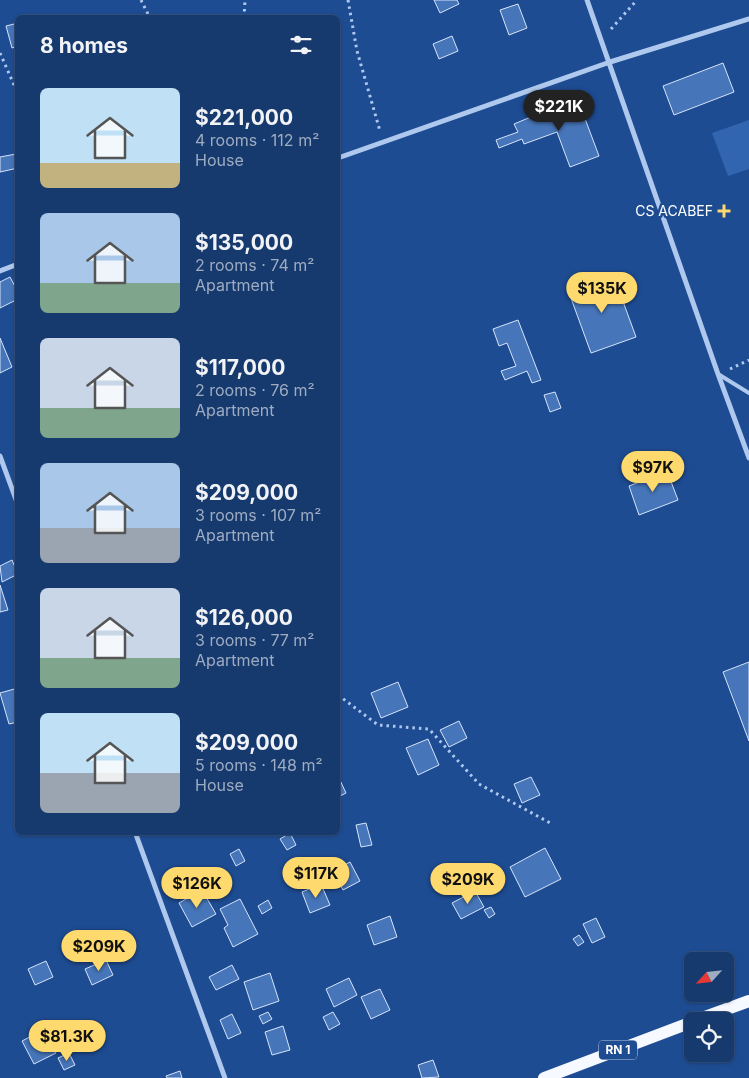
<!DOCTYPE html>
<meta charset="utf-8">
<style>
:root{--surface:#16396e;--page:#234476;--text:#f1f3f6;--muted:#9eacc2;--line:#355381;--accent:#fdd96e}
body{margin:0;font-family:Inter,sans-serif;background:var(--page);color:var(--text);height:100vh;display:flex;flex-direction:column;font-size:19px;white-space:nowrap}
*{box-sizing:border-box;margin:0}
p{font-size:16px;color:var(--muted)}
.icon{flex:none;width:28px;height:28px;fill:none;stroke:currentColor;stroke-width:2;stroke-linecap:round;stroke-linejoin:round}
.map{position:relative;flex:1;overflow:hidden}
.side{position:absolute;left:15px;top:15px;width:325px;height:820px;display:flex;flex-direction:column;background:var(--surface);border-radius:8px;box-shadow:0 1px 4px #0004,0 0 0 1px var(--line)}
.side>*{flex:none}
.needle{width:32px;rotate:243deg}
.tools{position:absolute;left:684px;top:952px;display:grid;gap:10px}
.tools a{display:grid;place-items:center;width:50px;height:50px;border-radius:8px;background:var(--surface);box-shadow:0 1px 4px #0004,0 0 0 1px var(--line);font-size:25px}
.price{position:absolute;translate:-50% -42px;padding:0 11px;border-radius:18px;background:var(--accent);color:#111;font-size:16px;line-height:32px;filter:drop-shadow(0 1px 2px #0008)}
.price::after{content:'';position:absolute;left:50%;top:30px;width:15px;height:11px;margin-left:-8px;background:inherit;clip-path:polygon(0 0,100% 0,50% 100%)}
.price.active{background:#222;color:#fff}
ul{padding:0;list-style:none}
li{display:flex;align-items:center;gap:15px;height:125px;padding:0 25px}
li span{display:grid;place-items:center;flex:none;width:140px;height:100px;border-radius:8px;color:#555}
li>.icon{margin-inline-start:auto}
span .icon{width:60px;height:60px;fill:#fffc;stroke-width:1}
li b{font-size:21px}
h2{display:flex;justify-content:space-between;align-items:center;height:60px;padding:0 25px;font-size:21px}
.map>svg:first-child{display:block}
.green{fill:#3165b0}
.building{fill:#4675b9;stroke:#d5e4fa}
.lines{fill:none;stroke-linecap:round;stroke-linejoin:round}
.path{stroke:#afc9ee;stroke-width:3;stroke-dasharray:2.5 4;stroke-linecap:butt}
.lane{stroke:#afc9ee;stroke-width:4}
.street{stroke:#afc9ee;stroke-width:5}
.primary{stroke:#f6f9ff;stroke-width:12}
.poi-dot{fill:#fdd96e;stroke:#1e4c92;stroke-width:2}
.labels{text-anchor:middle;stroke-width:5;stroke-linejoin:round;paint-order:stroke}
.shield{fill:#1e4c92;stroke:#bcc9de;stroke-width:1}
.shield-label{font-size:12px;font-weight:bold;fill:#fff}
.poi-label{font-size:14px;fill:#fff;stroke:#1e4c92;text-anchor:end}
</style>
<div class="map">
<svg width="749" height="1078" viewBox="0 0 749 1078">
<rect width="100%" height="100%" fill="#1e4c92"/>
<path class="green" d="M749,120v49l-21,7 -16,-43z"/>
<path class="building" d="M434,0h23l2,4 -19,9z
M518,4l9,24 -18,7 -9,-25z
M18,23v23l-6,2 -6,-22z
M452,36l6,15 -19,8 -6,-15z
M723,63l11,29 -60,23 -11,-29z
M587,101l5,12 -8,3 15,40 -29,11 -13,-35 -33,12 -2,-5 -23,9 -3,-8 22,-8 -4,-8 36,-15 2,6z
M16,154l2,14 -18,4v-15z
M613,274l23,63 -45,16 -23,-63z
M10,277l8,15v7l-18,9v-26z
M518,320l23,60 -9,3 -5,-12 -22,9 -4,-9 15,-5 -9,-23 -8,3 -6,-17z
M0,338l12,29 -12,6z
M555,392l6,16 -11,4 -6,-17z
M667,471l11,29 -39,15 -10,-29z
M12,560l6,14 -16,8 -2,-16z
M0,585l8,25 -8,2z
M749,662v79l-26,-69z
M398,682l10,25 -27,11 -10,-25z
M18,688v34l-9,2 -9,-31z
M459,721l8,17 -18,9 -9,-17z
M428,739l11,26 -21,10 -12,-27z
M338,776l8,17 -8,4z
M531,777l9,18 -18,8 -8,-19z
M366,823l6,22 -11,2 -5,-22z
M290,833l6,12 -9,5 -7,-11z
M545,848l16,31 -36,18 -15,-30z
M239,849l6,12 -9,5 -6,-12z
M350,862l10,19 -17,9 -10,-19z
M321,884l9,21 -20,8 -8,-21z
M202,890l14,24 -24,13 -13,-24z
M475,891l9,16 -23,12 -9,-16z
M240,899l18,35 -25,13 -9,-19 4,-3 -8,-16z
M268,900l4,8 -10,6 -4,-8z
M491,907l4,7 -6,4 -5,-8z
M390,916l7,21 -23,8 -7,-20z
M596,918l9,19 -13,6 -9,-19z
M579,935l5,7 -6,4 -5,-7z
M106,960l7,15 -21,10 -7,-16z
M46,961l7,16 -18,8 -7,-16z
M232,965l7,14 -23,11 -7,-13z
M270,973l9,28 -26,9 -9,-28z
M349,978l8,17 -23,12 -8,-18z
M380,989l10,21 -19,9 -10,-22z
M268,1012l4,7 -9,5 -4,-8z
M333,1012l7,12 -11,6 -6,-13z
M232,1014l9,19 -13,6 -8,-19z
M283,1026l7,24 -18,5 -7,-23z
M43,1030l13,23 -22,11 -12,-23z
M69,1053l6,12 -11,5 -6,-12z
M433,1060l6,17 -17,1 -4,-13z
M180,1071l2,7h-15l-1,-2z"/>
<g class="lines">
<path class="path" d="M141,0l9,18
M348,0l9,51 23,80
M244,18l1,-18
M611,29l26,-29
M0,53l18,41
M730,369l19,-9
M338,695l40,30 51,4 50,55 73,40"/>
<path class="lane" d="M718,374l31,19"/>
<path class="street" d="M587,0l131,374 31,84
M338,158l272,-96 139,-43
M0,271l18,-7
M0,456l18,49
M135,832l90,246"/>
<path class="primary" d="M694,1021l55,-20
M544,1078l148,-56"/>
</g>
<path class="poi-dot" d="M721.5 203.5h5v5h5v5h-5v5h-5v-5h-5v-5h5z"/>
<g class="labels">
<rect class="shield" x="599" y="1040.5" width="38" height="19" rx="4"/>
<g class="shield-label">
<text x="618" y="1054">RN 1</text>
</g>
<g class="poi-label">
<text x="713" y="216">CS ACABEF</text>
</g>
</g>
</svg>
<div class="tools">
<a><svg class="needle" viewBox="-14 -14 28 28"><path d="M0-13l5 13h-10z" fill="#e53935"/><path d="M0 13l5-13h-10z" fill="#9eacc2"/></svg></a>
<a><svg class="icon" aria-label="locate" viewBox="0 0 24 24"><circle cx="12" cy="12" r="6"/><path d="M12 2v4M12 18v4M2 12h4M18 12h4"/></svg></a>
</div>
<b class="price active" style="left:559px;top:132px">$221K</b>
<b class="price" style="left:602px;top:314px">$135K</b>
<b class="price" style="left:653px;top:493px">$97K</b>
<b class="price" style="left:316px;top:899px">$117K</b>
<b class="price" style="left:468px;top:905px">$209K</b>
<b class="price" style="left:197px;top:909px">$126K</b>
<b class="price" style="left:99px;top:972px">$209K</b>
<b class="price" style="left:67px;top:1062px">$81.3K</b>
<section class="side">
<h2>8 homes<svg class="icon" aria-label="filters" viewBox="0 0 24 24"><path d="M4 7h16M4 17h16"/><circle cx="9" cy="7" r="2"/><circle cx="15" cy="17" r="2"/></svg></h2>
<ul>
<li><span style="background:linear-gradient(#bfe0f5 75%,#c2b280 0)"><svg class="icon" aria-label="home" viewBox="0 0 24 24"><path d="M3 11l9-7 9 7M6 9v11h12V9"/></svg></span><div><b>$221,000</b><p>4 rooms · 112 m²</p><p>House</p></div></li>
<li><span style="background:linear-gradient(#a9c7e8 70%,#7fa58c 0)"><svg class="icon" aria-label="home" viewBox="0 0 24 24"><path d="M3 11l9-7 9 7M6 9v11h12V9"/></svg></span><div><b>$135,000</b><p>2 rooms · 74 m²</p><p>Apartment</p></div></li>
<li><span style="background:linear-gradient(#c9d6e8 70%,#7fa58c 0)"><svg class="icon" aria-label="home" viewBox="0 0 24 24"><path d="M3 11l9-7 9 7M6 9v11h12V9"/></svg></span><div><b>$117,000</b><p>2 rooms · 76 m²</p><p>Apartment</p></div></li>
<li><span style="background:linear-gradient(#a9c7e8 65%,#9aa5b1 0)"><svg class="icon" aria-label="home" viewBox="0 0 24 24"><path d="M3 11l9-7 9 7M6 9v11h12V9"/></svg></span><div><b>$209,000</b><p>3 rooms · 107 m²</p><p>Apartment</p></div></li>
<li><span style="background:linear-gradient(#c9d6e8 70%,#7fa58c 0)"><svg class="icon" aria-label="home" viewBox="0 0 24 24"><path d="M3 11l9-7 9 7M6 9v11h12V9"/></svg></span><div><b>$126,000</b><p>3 rooms · 77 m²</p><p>Apartment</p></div></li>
<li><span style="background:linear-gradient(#bfe0f5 60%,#9aa5b1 0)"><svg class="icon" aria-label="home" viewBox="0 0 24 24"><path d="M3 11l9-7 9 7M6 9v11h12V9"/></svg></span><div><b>$209,000</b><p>5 rooms · 148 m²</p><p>House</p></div></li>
</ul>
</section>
</div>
